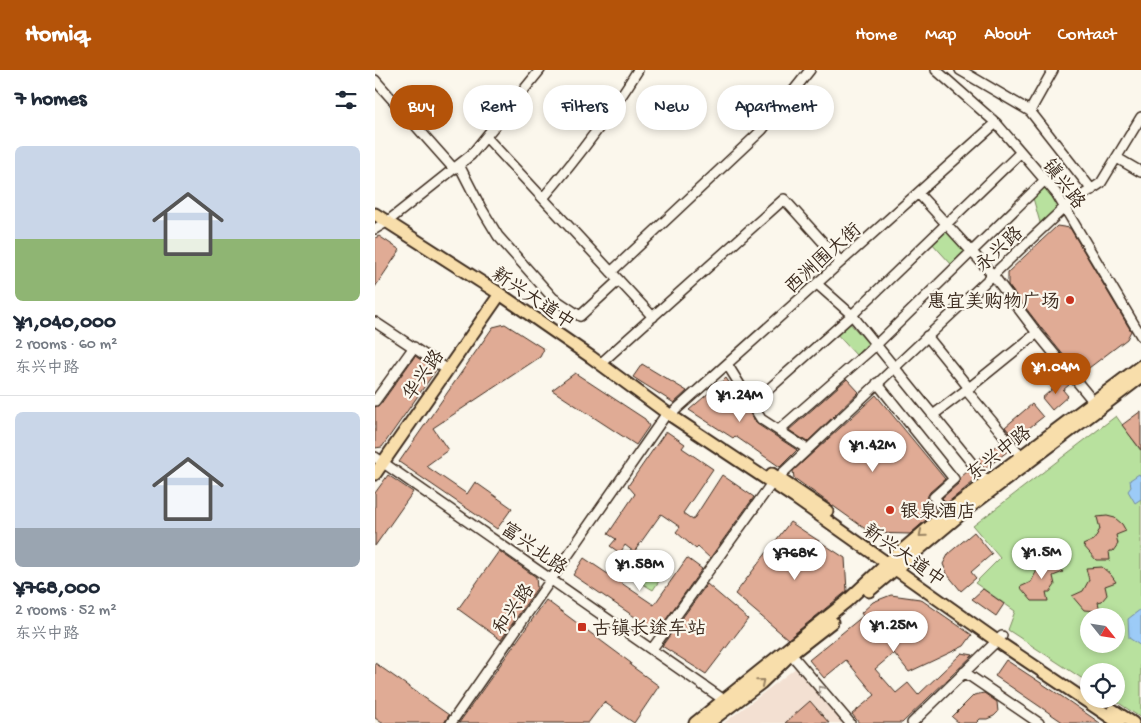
<!DOCTYPE html>
<meta charset="utf-8">
<style>
:root{--surface:#fff;--page:#f2f2f3;--text:#1f2937;--muted:#747a83;--line:#e0e1e3;--accent:#b45309}
body{margin:0;font-family:"Gochi Hand","LXGW WenKai TC",sans-serif;background:var(--page);color:var(--text);height:100vh;display:flex;flex-direction:column;font-size:19px;white-space:nowrap}
*{box-sizing:border-box;margin:0}
p{font-size:16px;color:var(--muted)}
.icon{flex:none;width:28px;height:28px;fill:none;stroke:currentColor;stroke-width:2;stroke-linecap:round;stroke-linejoin:round}
.map{position:relative;flex:1;overflow:hidden}
.sheet{display:flex;flex-direction:column;background:var(--surface);width:375px}
.sheet>*{flex:none}
.guide{position:absolute;left:15px;top:15px;width:475px;height:45px;display:flex;gap:10px}
.needle{width:32px;rotate:120deg}
.buttons{position:absolute;left:705px;top:538px;display:grid;gap:10px}
.buttons a{display:grid;place-items:center;width:45px;height:45px;border-radius:50%;background:var(--surface);box-shadow:0 2px 8px #0003;font-size:25px}
.price{position:absolute;translate:-50% -42px;padding:0 11px;border-radius:18px;background:#fff;color:#222;font-size:16px;line-height:32px;filter:drop-shadow(0 1px 2px #0008)}
.price::after{content:'';position:absolute;left:50%;top:30px;width:15px;height:11px;margin-left:-8px;background:inherit;clip-path:polygon(0 0,100% 0,50% 100%)}
.price.current{background:var(--accent);color:#fff}
ul{padding:0;list-style:none}
li{display:grid;align-content:center;gap:10px;height:265px;padding:0 15px}
li+li{border-top:1px solid var(--line)}
li span{display:grid;place-items:center;height:155px;border-radius:8px;color:#555}
li>.icon{margin-inline-start:auto}
span .icon{width:90px;height:90px;fill:#fffc;stroke-width:1}
li b{font-size:21px}
h2{display:flex;justify-content:space-between;align-items:center;height:60px;padding:0 15px;font-size:21px}
.pill{padding:0 18px;border-radius:22px;background:var(--surface);box-shadow:0 2px 8px #0003;font-size:18px;line-height:45px}
.pill.current{background:var(--accent);color:#fff}
header{display:flex;align-items:center;gap:30px;box-sizing:border-box;height:70px;padding:0 25px;background:var(--accent);color:#fff}
header strong{font-size:24px}
nav{display:flex;gap:28px;margin-inline-start:auto;font-size:18px}
main{display:flex;flex:1;min-height:0}
.map>svg:first-child{display:block}
.built{fill:#f3e0d2}
.green{fill:#b8e19e;stroke:#7a865e;fill-rule:evenodd}
.water{fill:#9ccbf7;stroke:#758ba0}
.building{fill:#e0ab95;stroke:#3b2a1e}
.lines{fill:none;stroke-linecap:round;stroke-linejoin:round}
.minor-casing{stroke:#3b2a1e;stroke-width:12}
.major-casing{stroke:#3b2a1e;stroke-width:15}
.minor{stroke:#fbf7ec;stroke-width:9}
.major{stroke:#f8deab;stroke-width:11}
.oneway{stroke:#9a8464}
.oneway2{stroke:#9b9085}
.poi-dot{fill:#c8321e;stroke:#fbf7ec;stroke-width:2}
.labels{text-anchor:middle;stroke-width:4.5;stroke-linejoin:round;paint-order:stroke}
.street-label{font-size:19px;fill:#3b2a1e;stroke:#fbf7ec}
.poi-label{font-size:19px;fill:#3b2a1e;stroke:#fbf7ec;text-anchor:start}
</style>
<header>
<strong>Homiq</strong>
<nav><a>Home</a><a>Map</a><a>About</a><a>Contact</a></nav>
</header>
<main>
<section class="sheet">
<h2>7 homes<svg class="icon" aria-label="filters" viewBox="0 0 24 24"><path d="M4 7h16M4 17h16"/><circle cx="9" cy="7" r="2"/><circle cx="15" cy="17" r="2"/></svg></h2>
<ul>
<li><span style="background:linear-gradient(#c9d6e8 60%,#8fb573 0)"><svg class="icon" aria-label="home" viewBox="0 0 24 24"><path d="M3 11l9-7 9 7M6 9v11h12V9"/></svg></span><div><b>¥1,040,000</b><p>2 rooms · 60 m²</p><p>东兴中路</p></div></li>
<li><span style="background:linear-gradient(#c9d6e8 75%,#9aa5b1 0)"><svg class="icon" aria-label="home" viewBox="0 0 24 24"><path d="M3 11l9-7 9 7M6 9v11h12V9"/></svg></span><div><b>¥768,000</b><p>2 rooms · 52 m²</p><p>东兴中路</p></div></li>
</ul>
</section>
<div class="map">
<svg width="766" height="653" viewBox="0 0 766 653">
<rect width="100%" height="100%" fill="#fbf7ec"/>
<filter id="ink" filterUnits="userSpaceOnUse"><feTurbulence type="fractalNoise" baseFrequency=".02" numOctaves="2"/><feDisplacementMap in="SourceGraphic" scale="10" xChannelSelector="R" yChannelSelector="G"/><feConvolveMatrix kernelMatrix="1 2 1 2 8 2 1 2 1" color-interpolation-filters="sRGB"/></filter>
<g filter="url(#ink)">
<path class="built" d="M422,597l46,56h-119z"/>
<path class="green" d="M671,115l14,22 -19,19 -8,-28z
M570,158l20,23 -14,13 -21,-23z
M471,249l22,24 -12,12 -22,-24z
M741,346l25,35v267l-28,-19h3v-28h-27v12l-81,-53 7,-19 -40,-28 25,-25 -27,-32zM714,546h27v28h-27z
M268,492l20,13 -10,15 -20,-12z"/>
<path class="water" d="M764,404l2,3v22l-6,4 -7,-12 3,-4 -1,-7z
M766,539v37l-12,-8 -1,-19z"/>
<path class="building" d="M682,156l13,2 61,103 -4,8 -46,35h-2l-37,-45 -34,-44v-13z
M4,166l21,14 -25,37v-49z
M130,254l39,25 -4,8 -107,71 15,22 -22,16 41,28 8,-12 37,26 -15,21 -98,-67 94,-135z
M40,286l21,14 -54,77 -7,1v-41l5,-2z
M267,294l45,27 -13,12 -41,-26z
M200,303l70,46 4,7 -13,19 -84,-55z
M351,308l31,46 40,26 -17,17 -45,-31 -2,2 -44,-28z
M472,309l12,13 -52,50 -18,-12z
M689,309l5,6 -6,5 5,6 -16,14 -10,-12z
M501,325l69,84 -15,13 -4,7 10,12 -26,23 -39,-1 -77,-55 -1,-7z
M657,334l11,13 -28,22 -10,-12z
M766,341v39l-19,-25z
M291,361l19,13 -3,4 31,21 -30,44 10,7 29,-45 32,22 -44,61 -12,-11 -2,2 -20,-17 4,-5 -19,-13 -27,38 -9,-7 -5,8 -10,-7 6,-7 -8,-5 27,-40 -7,-8z
M626,372l7,9 -23,18 -8,-9z
M594,400l8,9 -30,24 -5,-5 16,-14 2,-6z
M13,405l25,17 -38,54v-53z
M732,446l8,2 7,6 4,7 -10,4 2,9 -5,7h-4l1,9h-14l-13,-15 11,-5 6,-11 -3,-12z
M415,452l55,36 2,33 -59,48 -53,-45z
M599,462l18,22 -21,18 5,6 -15,13 -14,-17 -4,-10 6,-11z
M124,481l37,26 1,11 -36,52 -43,-31z
M209,488l70,47 33,-47 15,11 -45,63 -84,-57z
M659,488l18,1 11,13 -10,4 2,9 -5,7h-4l2,9h-16l-12,-14 11,-5 6,-12z
M727,497l9,8 5,7 -11,4 2,9 -5,6 -4,1 2,9 -16,-1 -12,-14 11,-5 6,-11 -3,-12z
M332,514l41,35 -42,55 -44,-28z
M608,519l21,15 -8,12 -24,-17z
M516,525l29,4 52,36 -8,11 -55,26 -15,-19 -19,16 21,24 12,-10 10,12 44,-42 11,2 -71,68h-43l-7,-9 23,-19 -29,-35 -22,18 -15,-18 54,-44 -2,-3 12,-11z
M171,530l85,63 -1,2 29,21 -25,37 -30,-21 -16,21h-129z
M631,590l58,38 36,25h-36l-69,-47z
M0,593l74,52 -5,8h-62l-7,-5z
M609,623l13,9 1,10 -4,4 -7,3h-7l-4,4h-17l-7,-6 22,-22z
M435,631l19,22h-44z"/>
<g class="lines">
<defs>
<path id="minor" d="M561,0l60,53 60,70 85,143
M585,0l70,41 62,79
M0,10l79,89
M655,41l23,-41
M111,67l167,180
M742,88l24,14
M84,95l21,41 18,30 55,62 27,18 39,-36
M543,123l75,82 44,58 56,68
M168,128c35,-41 67,-83 95,-128
M0,159l13,-8 83,-66 69,-85
M236,202l151,-142 48,-60
M442,214l35,31 136,168
M0,252l71,47
M552,266l42,52 -3,2 55,66
M225,294l184,-165 57,63
M352,294l34,55 46,30
M502,313l77,96 -20,18 12,16
M594,318l68,-55
M0,331l39,-54
M376,335l101,-90 169,-163
M295,345l326,-292
M558,345l33,-25
M404,360l97,-85 169,-165
M0,387l349,243
M277,579l120,-166 293,-276 36,-24 40,-66
M416,584l59,69
M589,602l75,51
M76,653l216,-310
M537,653l90,-87"/>
<path id="major" d="M0,144l125,80 91,63 76,56 128,85 202,143 122,82
M0,404l125,-180
M397,404l55,37
M494,521l98,-82 174,-132
M738,640l20,13
M320,653l152,-122 46,-43 53,-45 195,-147
M333,653l53,-40 30,-29 41,-32"/>
</defs>
<use href="#minor" class="minor-casing"/>
<use href="#major" class="major-casing"/>
<use href="#minor" class="minor"/>
<use href="#major" class="major"/>
</g>
<defs><path id="oneway-chevron" d="M-2-3.5L2.5 0L-2 3.5" fill="none" stroke-width="1.6" stroke-linecap="round" stroke-linejoin="round" transform="scale(1.25)"/></defs>
<g class="oneway">
<use href="#oneway-chevron" transform="translate(547 464) rotate(140)"/>
<use href="#oneway-chevron" transform="translate(386 612) rotate(-40)"/>
</g>
<use class="oneway2" href="#oneway-chevron" transform="translate(446 619) rotate(-131)"/>
</g>
<g class="poi-dot">
<circle cx="695" cy="230" r="5"/>
<circle cx="515" cy="440" r="5"/>
<rect x="202" y="552" width="10" height="10" rx="2.5"/>
</g>
<g class="labels">
<g class="street-label">
<text transform="translate(690 113) rotate(53)" y="7">镇兴路</text>
<text transform="translate(623 178) rotate(-43)" y="7">永兴路</text>
<text transform="translate(447 187) rotate(-42)" y="7">西洲围大街</text>
<text transform="translate(159 227) rotate(34)" y="7">新兴大道中</text>
<text transform="translate(47 304) rotate(-55)" y="7">华兴路</text>
<text transform="translate(623 382) rotate(-38)" y="7">东兴中路</text>
<text transform="translate(160 477) rotate(35)" y="7">富兴北路</text>
<text transform="translate(530 484) rotate(35)" y="7">新兴大道中</text>
<text transform="translate(137 538) rotate(-55)" y="7">和兴路</text>
</g>
<g class="poi-label">
<text x="685" y="237" text-anchor="end">惠宜美购物广场</text>
<text x="525" y="447">银泉酒店</text>
<text x="217" y="564">古镇长途车站</text>
</g>
</g>
</svg>
<div class="buttons">
<a><svg class="needle" viewBox="-14 -14 28 28"><path d="M0-13l5 13h-10z" fill="#e53935"/><path d="M0 13l5-13h-10z" fill="#747a83"/></svg></a>
<a><svg class="icon" aria-label="locate" viewBox="0 0 24 24"><circle cx="12" cy="12" r="6"/><path d="M12 2v4M12 18v4M2 12h4M18 12h4"/></svg></a>
</div>
<b class="price current" style="left:681px;top:325px">¥1.04M</b>
<b class="price" style="left:365px;top:353px">¥1.24M</b>
<b class="price" style="left:498px;top:403px">¥1.42M</b>
<b class="price" style="left:667px;top:510px">¥1.5M</b>
<b class="price" style="left:420px;top:511px">¥768K</b>
<b class="price" style="left:265px;top:522px">¥1.58M</b>
<b class="price" style="left:519px;top:583px">¥1.25M</b>
<div class="guide">
<a class="pill current">Buy</a>
<a class="pill">Rent</a>
<a class="pill">Filters</a>
<a class="pill">New</a>
<a class="pill">Apartment</a>
</div>
</div>
</main>
